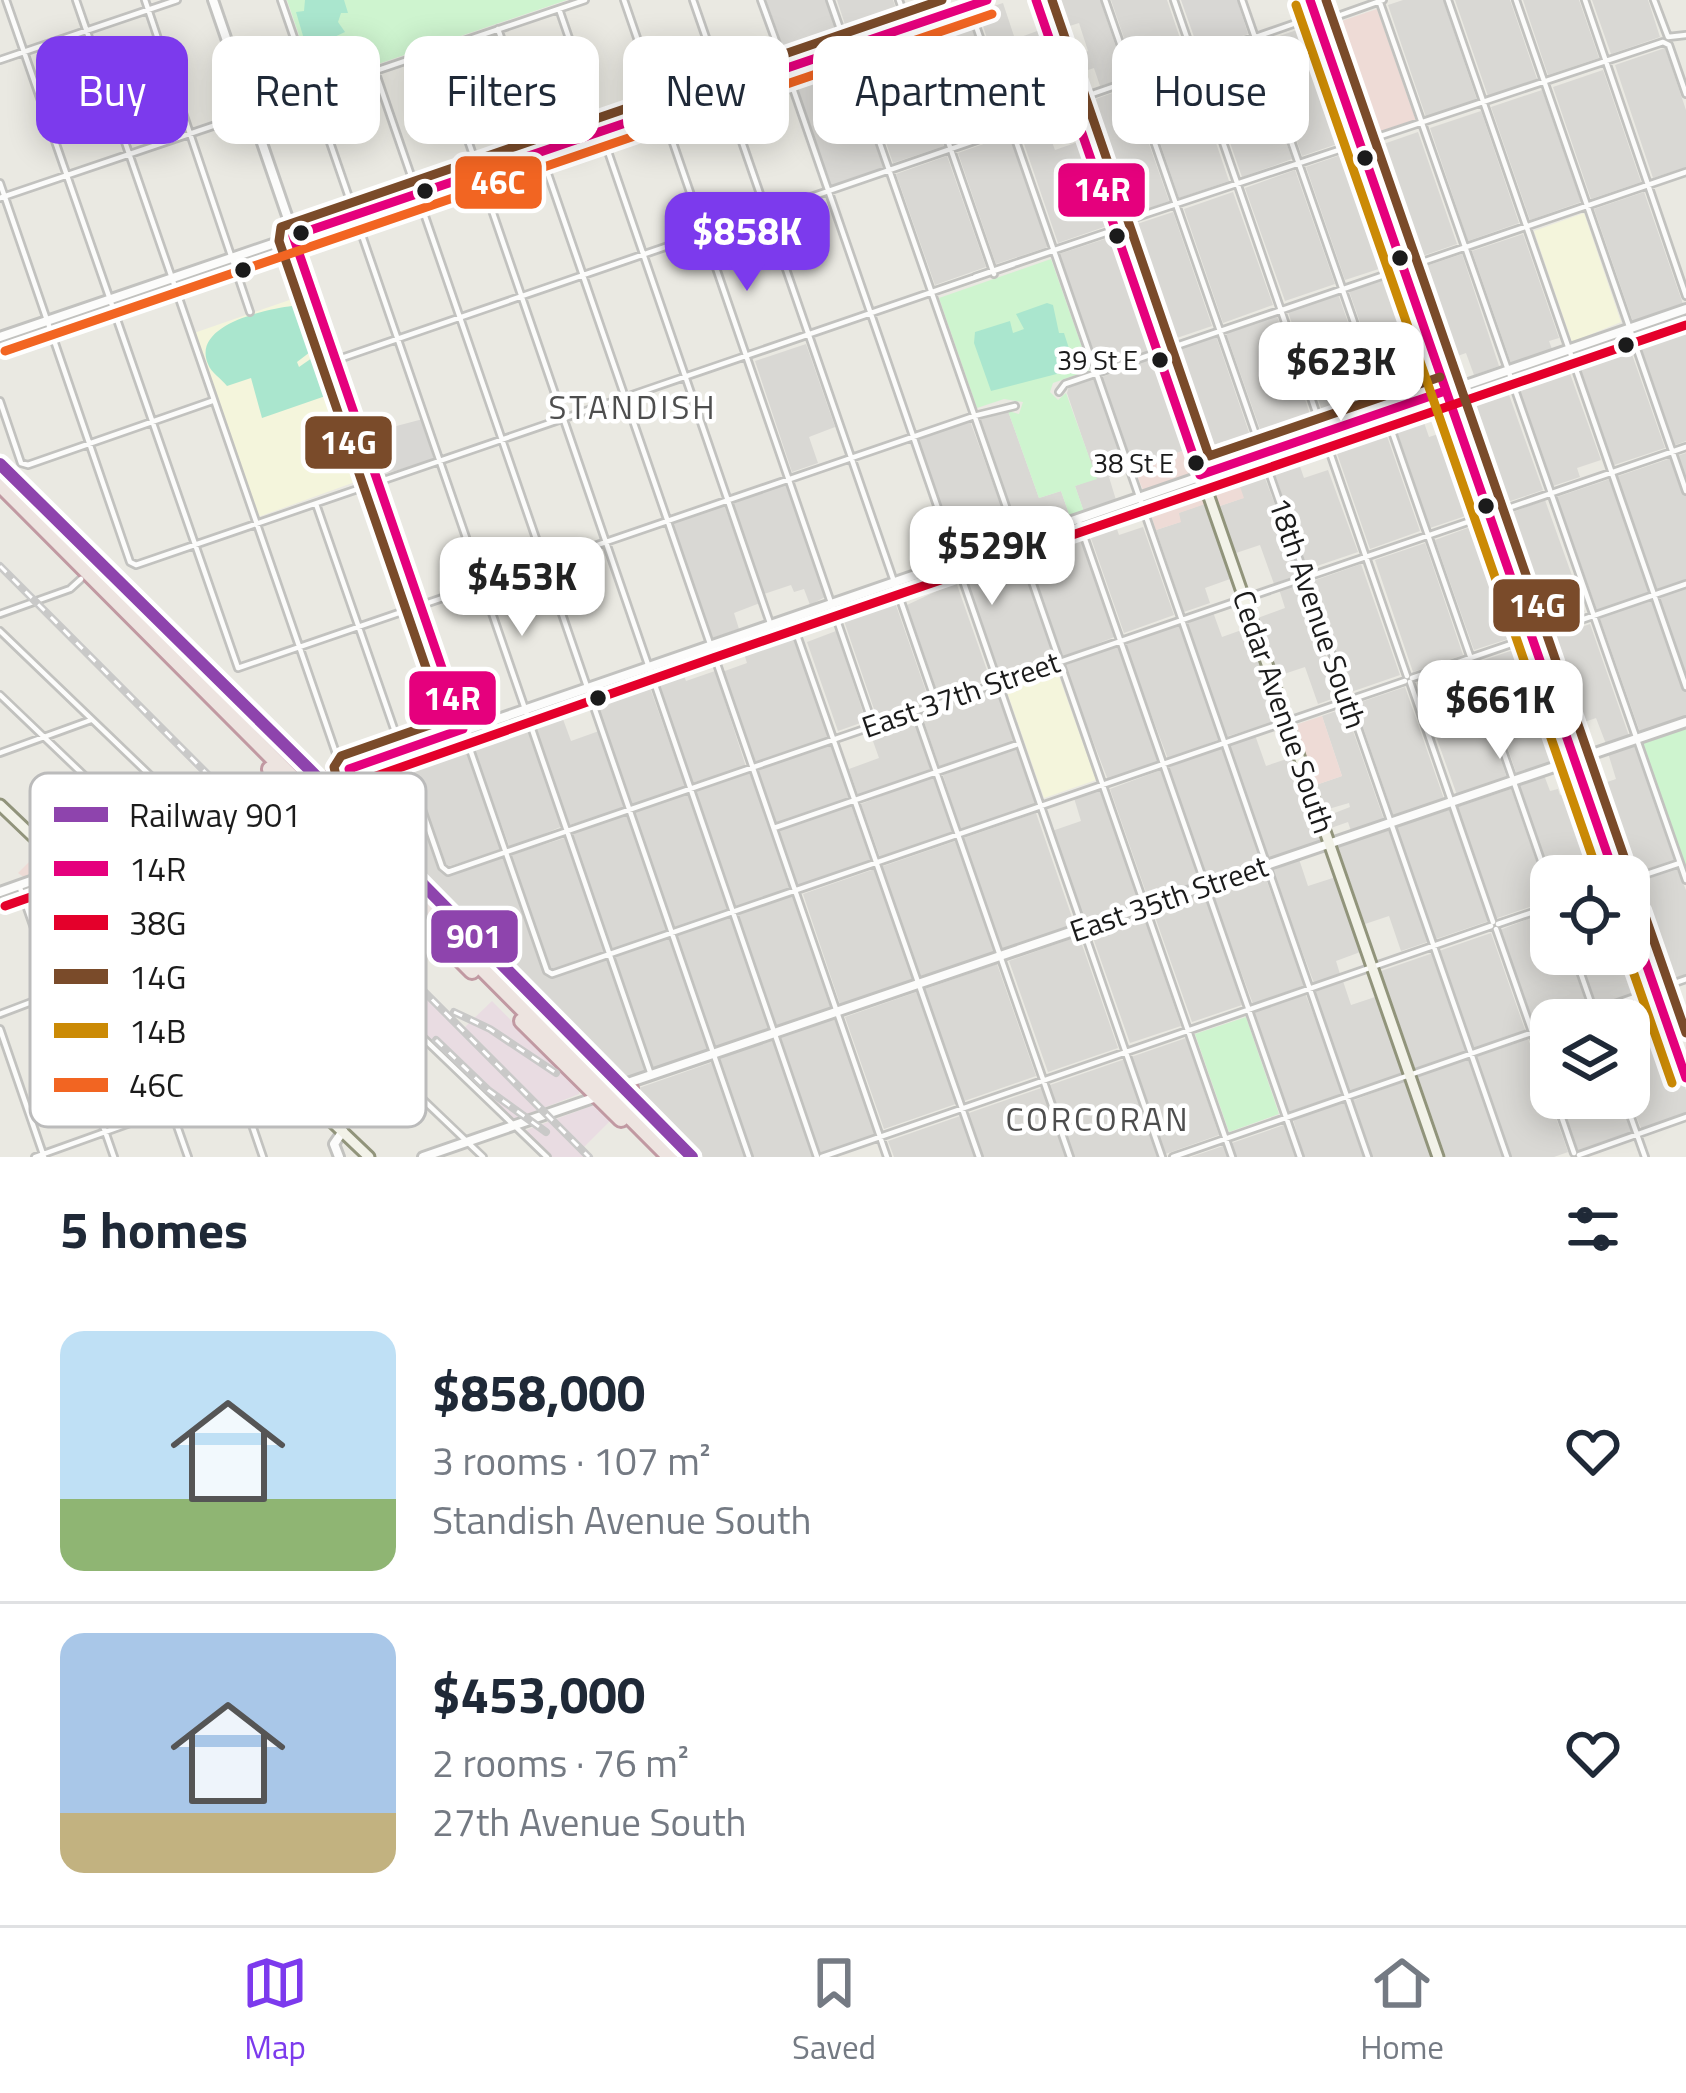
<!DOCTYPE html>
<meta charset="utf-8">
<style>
:root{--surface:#fff;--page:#f6f6f7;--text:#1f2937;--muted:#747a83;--line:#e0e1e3;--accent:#7c3aed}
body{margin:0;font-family:"Titillium Web",sans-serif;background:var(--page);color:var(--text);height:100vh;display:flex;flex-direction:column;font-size:45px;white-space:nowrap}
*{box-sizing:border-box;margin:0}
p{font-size:39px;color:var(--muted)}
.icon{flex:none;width:66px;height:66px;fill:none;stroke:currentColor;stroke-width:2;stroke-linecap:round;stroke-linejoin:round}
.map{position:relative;height:1157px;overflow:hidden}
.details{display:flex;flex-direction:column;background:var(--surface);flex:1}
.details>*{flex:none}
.top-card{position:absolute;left:36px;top:36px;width:1614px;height:108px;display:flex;gap:24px}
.controls{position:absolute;left:1530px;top:855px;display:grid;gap:24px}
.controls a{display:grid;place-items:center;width:120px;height:120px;border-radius:24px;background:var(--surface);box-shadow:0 6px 30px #0003;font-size:60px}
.price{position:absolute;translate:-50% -102px;padding:0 27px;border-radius:24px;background:#fff;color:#222;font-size:39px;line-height:78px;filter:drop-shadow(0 3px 6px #0008)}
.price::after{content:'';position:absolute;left:50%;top:72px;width:36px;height:27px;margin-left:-18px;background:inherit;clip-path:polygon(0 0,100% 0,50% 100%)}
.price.on{background:var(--accent);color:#fff}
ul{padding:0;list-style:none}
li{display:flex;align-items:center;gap:36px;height:300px;padding:0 60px}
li+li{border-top:3px solid var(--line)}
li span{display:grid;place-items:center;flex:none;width:336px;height:240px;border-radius:24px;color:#555}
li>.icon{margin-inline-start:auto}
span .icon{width:144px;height:144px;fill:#fffc;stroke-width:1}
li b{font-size:51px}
h2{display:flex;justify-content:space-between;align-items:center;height:144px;padding:0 60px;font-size:51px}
.pill{padding:0 42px;border-radius:24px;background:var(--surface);box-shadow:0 6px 30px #0003;font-size:42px;line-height:108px}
.pill.on{background:var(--accent);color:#fff}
.menu{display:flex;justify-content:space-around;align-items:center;height:168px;border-top:3px solid var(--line);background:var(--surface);font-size:33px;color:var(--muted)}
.menu a{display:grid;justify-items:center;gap:6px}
.menu .on{color:var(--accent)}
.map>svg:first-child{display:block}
.residential{fill:#d9d8d4}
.commercial{fill:#eedbd6}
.industrial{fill:#e9dce2}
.education{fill:#f4f5dc}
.religious{fill:#d8d7d4}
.park{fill:#cef4cf}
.pitch{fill:#aae6ce}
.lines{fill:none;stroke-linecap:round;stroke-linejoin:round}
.minor-casing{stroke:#c2c2bf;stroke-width:10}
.tertiary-casing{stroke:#c2c2bf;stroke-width:14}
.secondary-casing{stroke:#91947b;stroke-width:15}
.trunk-casing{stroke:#c199a2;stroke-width:20}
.minor{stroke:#fcfcfb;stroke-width:4.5}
.tertiary{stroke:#fcfcfb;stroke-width:8}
.secondary{stroke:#f2f2e8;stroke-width:9}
.trunk{stroke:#ede4e0;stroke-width:14}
.rail-casing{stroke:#c9c9c8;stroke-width:8}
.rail{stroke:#fff;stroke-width:3;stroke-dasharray:9;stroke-linecap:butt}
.bus-1-casing{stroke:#fff;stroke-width:18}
.bus-2-casing{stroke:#fff;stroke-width:18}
.bus-3-casing{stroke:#fff;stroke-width:18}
.bus-4-casing{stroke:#fff;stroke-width:18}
.bus-5-casing{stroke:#fff;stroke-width:18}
.bus-1{stroke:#e5007d;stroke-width:9}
.bus-2{stroke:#e4002b;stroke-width:9}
.bus-3{stroke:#7a4b2a;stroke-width:9}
.bus-4{stroke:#cb8a05;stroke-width:9}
.bus-5{stroke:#f26522;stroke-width:9}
.rail-1-casing{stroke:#fff;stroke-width:21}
.rail-1{stroke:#8e44ad;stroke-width:12}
.bus-dot{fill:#1b1b1b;stroke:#fff;stroke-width:4.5}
.labels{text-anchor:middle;stroke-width:9;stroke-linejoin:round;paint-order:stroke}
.bus-label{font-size:27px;fill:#1b1b1b;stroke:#fff;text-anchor:end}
.street-label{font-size:30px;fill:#1b1b1b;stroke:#fff}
.neighbourhood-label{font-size:33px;letter-spacing:3px;fill:#4e4e4e;stroke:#fff}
.key{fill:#fff;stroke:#bbb;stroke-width:3}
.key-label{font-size:33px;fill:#1b1b1b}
.line-badge{stroke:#fff;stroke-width:4.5}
.badge-label{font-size:33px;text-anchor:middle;font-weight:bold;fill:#fff}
</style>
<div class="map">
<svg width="1686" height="1157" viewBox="0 0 1686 1157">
<rect width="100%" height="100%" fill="#eae9e2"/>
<path class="residential" d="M766,0h62l14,44 -53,19z
M837,0h56l8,23 -51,17z
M1044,0h56l26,77 -26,9 -6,-18 -24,8 -6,-16 24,-9 -9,-28 -25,8z
M1111,0h56l19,56 -50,17z
M1403,0h40l34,100 -51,17 -38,-112z
M1455,0h55l27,79 -49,17z
M1523,0h56l20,58 -51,17z
M1592,0h56l12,37 -49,17z
M1003,3l12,36 25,-9 26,74 -51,18 -37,-111z
M967,15l38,110 -51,17 -37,-110z
M1313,24l39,115 -50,17 -39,-114z
M906,35l38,111 -51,17 -38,-111z
M1252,45l40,114 -50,18 -40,-115z
M1665,48l21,62v57l-33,11 -38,-113z
M843,54l42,114 -53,19 -40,-112z
M1190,67l39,114 -50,17 -39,-114z
M1603,70l38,112 -50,17 -38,-112z
M1129,87l40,114 -50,18 -40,-114z
M1542,90l39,112 -51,18 -39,-113z
M1481,111l38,112 -51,18 -38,-113z
M1045,123l10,27 23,-8 29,84 -49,17 -38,-111z
M1418,132l39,112 -49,17 -39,-112z
M1009,135l39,112 -52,17 -38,-111z
M1355,150l39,114 -49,16 -39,-113z
M947,156l39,111 -51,18 -39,-111z
M1295,170l40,114 -50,17 -40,-113z
M1233,192l40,113 -50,18 -39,-114z
M1644,192l39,112 -50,18 -39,-113z
M1173,212l39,114 -50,17 -40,-114z
M1523,234l36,104 -10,3 3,8 -41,14 -39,-112z
M1114,236l39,113 -53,20 -41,-115z
M1462,254l37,112 -25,9 -8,-22 -23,8 -32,-90z
M1397,274l40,114 -25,8 -6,-16 -23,8 -34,-97z
M1338,294l40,114 -51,17 -39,-113z
M1686,315v126l-11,4 -39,-112z
M1277,316l38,113 -49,17 -40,-113z
M1216,336l39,114 -23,8 -7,-17 -26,9 -33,-97z
M806,344l29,83 -26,10 9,26 -26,9 -37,-111z
M1601,345l4,10 24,-9 36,102 -51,17 -39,-112z
M1154,358l5,4 29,87 -54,19 -32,-91z
M1568,368l33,92 -24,8 3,9 -27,9 -36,-101z
M1093,378l34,92 -18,7 7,23 -32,12 -9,-26 21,-8 -29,-85 2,-7z
M1503,378l40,112 -50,17 -36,-102 22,-8 -2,-10z
M1001,410l7,1 31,87 22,-7 9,26 -53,14 -38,-111z
M1421,414l8,23 22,-7 29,81 -50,17 -36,-105z
M1381,419l39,112 -50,18 -39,-113z
M970,421l41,112 -34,14 -7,-22 -21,7 -31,-92z
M1294,449l10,29 24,-8 30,82 -50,17 -39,-111z
M1686,453v264l-46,15 -83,-235z
M1258,460l43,113 -27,11 -14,-39 -27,9 -16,-47 26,-9 -10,-30z
M786,484l41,112 -17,9 -6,-16 -10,3 -3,-7 -27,9 -31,-91z
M1545,500l40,112 -49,17 -39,-111z
M1204,504l26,75 -25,9 5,15 -26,9 -28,-82 24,-8 -2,-9z
M724,505l36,98 -26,10 5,16 -27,9 -40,-114z
M1111,512l8,23 24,-8 31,88 -50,18 -39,-112z
M1484,522l39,112 -49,16 -39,-110z
M1077,524l40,112 -54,21 -40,-114z
M1425,543l38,112 -50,17 -38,-112z
M1016,545l39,114 -53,19 -42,-113z
M1361,564l39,111 -49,17 -38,-111z
M956,582l34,97 -51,18 -32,-92z
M1301,584l39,112 -22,8 -13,-37 -30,10 -20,-58 30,-11 -6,-19z
M890,588l39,112 -52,18 -38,-112z
M1213,612l9,25 28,-10 31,93 -56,17 -39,-113z
M788,622l41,115 -75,26 -32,-91 25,-9 -8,-25z
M1180,624l40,115 -52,20 -43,-114z
M1590,624l39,112 -23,8 -10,-26 -26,9 -30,-86z
M836,631l30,90 -28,10 -31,-89z
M1117,645l42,116 -51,19 -44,-114z
M1528,645l39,112 -50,18 -39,-113z
M678,660l8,21 29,-10 31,96 -55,16 -39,-112z
M1468,665l39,113 -50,17 -40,-112z
M644,671l41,115 -52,19 -43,-114z
M995,687l20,55 -75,26 -19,-55z
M1405,687l39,112 -50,18 -39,-113z
M1345,708l39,112 -33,11 -3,-9 -17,6 -4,-12 23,-9 -1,-4 -24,7 -9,-25 26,-9 -20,-60z
M560,711l11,30 28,-10 25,77 -55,17 -36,-105z
M913,715l20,54 -75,26 -9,-26 30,-11 -10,-28z
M527,723l36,103 -53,22 -37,-101z
M1255,735l11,31 29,-10 26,85 -172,60 -39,-112z
M830,744l20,55 -75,26 -18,-57z
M1635,745l41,115 -47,17 -9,-1 -31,-88 27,-9 -8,-26z
M420,749l7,17 41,-15 33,99 -55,17 -38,-112z
M1016,749l20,55 -76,26 -17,-55z
M401,756l39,114 13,5 51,-18 41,116 9,5 53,-19 -1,-6 -55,18 -41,-116 58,-18 -1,-6 184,-64 129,370 -62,20h-65l-34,-97 13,-10 -106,32 -223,-221 -32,-96z
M1544,775l6,16 8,-2 2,6 20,-7 32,88h-61v4l-33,-94z
M933,776l20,56 -73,25 -19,-53z
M1099,789l43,113 -57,21 -33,-92 29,-10 -7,-23z
M1511,789l39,111 -149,51 -12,-35 -24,8 -27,-77z
M851,805l20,56 -74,25 -20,-55z
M1036,813l39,113 -234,81 -38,-113z
M1299,859l9,27 28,-9 27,74 -27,10 4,13 -26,9 -42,-112z
M1676,867l10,23v86l-26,8 -31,-82v-19z
M1263,871l42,114 -52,19 -42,-113z
M1204,893l38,112 -50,17 -39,-111z
M1551,910v44h20l19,55 -54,20 -36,-99z
M1143,914l38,112 -51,17 -39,-111z
M1629,925l21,63 -53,19 -20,-53h52z
M1491,933l77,219 -14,5h-108l-65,-186z
M1079,936l39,112 -70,24 -39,-111z
M997,964l39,112 -152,53 -39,-112z
M1343,981l8,24 27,-9 26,78 -51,19 -4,-2 -34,-97 1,-4z
M1305,993l39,100 -56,19 -34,-100z
M1650,996l36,94v24l-44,16 -14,-32 1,-78h-29l-1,-4z
M1186,1038l33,97 -62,22h-263l-6,-16z
M713,1062l1,1 33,94h-45l-66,-68z
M1407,1080l28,77h-63l-20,-56z
M1559,1098h63l11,34 -55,19z
M1346,1101l20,56h-62l-11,-38z
M1284,1125l11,32h-104z"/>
<path class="commercial" d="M1377,9l39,112 -50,17 -39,-112z
M1224,442l20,56 -27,9 -3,-6 -35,12 2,9 -25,8 -10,-30 24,-10 -4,-7 -23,7 -9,-22 54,-19 2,4z
M1322,716l20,60 -26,9 -21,-60z
M371,765l32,96 -78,-78z
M38,853l25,24 51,-19 33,33 -49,57 -40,-39 -10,4 -3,-7 13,-15 -17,-19 -16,6 -7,-5z"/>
<path class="industrial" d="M344,914l118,116 30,-29 87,88v5l-66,26 -203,-194z
M594,1105l16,16 -30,30 5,6h-34l-27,-26z"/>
<path class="education" d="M1584,213l37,109 -49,20 -38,-111z
M304,295l65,182 -111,40 -64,-184z
M1056,668l40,112 -52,18 -39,-112z"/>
<path class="religious" d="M1181,0h56l11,34 -49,17z
M423,419l11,41 -54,15 -14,-41z"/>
<path class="park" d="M287,0h280l-251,85z
M1051,259l39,111 -37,13 -3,9 8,8 8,-7 31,86 -22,7 9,26 -14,5 -9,-26 -22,7 -31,-87 11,3 4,-12 -19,-3 -27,9 -38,-110z
M1686,728v143l-43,-128z
M1246,1017l33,97 -50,18 -34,-98z"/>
<path class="pitch" d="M305,0h39l4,13h-7l-3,9 7,10 -34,16 -5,-2 -10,-34 8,-1z
M1047,303l6,2 6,28h5l10,31 -2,6 -81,21 -17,-48 1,-11 35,-11 3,12 11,-4 -8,-15z
M292,306c21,5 32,23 22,43l-17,13 2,5 23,-16 15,41 -75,26 -11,-40 -24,8c-5,-7 -16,-13 -19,-22 -17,-40 60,-55 84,-58z"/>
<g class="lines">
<defs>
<path id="minor" d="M6,0l232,668 736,-252 41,-10
M76,0l262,759
M145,0l105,312
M281,0l369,1072
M624,0l249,725
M693,0l243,703
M761,0l24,66
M830,0l402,1157
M899,0l95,274
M967,0l401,1157
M1105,0l402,1157
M1174,0l233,676
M1242,0l309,889
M1379,0l307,880
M1448,0l238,687
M1516,0l170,491
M1585,0l101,296
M1654,0l14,37 18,-2
M559,9l211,614
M1321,22l62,-22
M498,29l389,1128
M437,50l380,1107
M0,60l177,-60
M375,71l374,1086
M787,71l375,1086
M1072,101l244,-85
M0,183l130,379 6,3 878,-301
M0,198l585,-198
M1116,224l547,-182 6,3 17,49
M975,277l139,-47
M336,360l737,-253
M1059,392l6,-8 621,-212
M0,401l21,62 7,2 184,-64
M316,504l126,363 6,5 1238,-425
M1079,522l221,635
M0,614l70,-25 11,-10
M791,618l188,539
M0,631l547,526
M1412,678l274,-94
M1410,682l83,240
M0,695l483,462
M915,711l155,446
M463,729l84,242 5,3 853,-293
M0,753l91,-33
M774,828l244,-84
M1629,880l51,-17
M19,885l95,272
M1498,924l53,-18
M1496,929l55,157
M1574,954l23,66
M177,969l208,-77
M122,970l66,187
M0,1014l156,-59
M1569,1020l117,-41
M0,1029l44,128
M238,1084l25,73
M1555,1098l19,55
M1624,1098l21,59
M1579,1155l107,-38
M35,1157l372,-133
M822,1157l669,-231
M1173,1157l378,-131"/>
<path id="tertiary" d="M213,0l250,729
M1310,0l305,876
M766,76l41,-15
M0,337l987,-337
M304,786l1382,-477
M0,892l290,-103
M1629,915l57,163
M339,1157l-5,-13 9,-13
M423,1157l185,-64 5,-5 1073,-366"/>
<path id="secondary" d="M1036,0l71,205
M1106,200l332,957
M0,805l369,352"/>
<path id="trunk" d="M0,484l670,673
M276,774l196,197
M269,797l5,-13 -4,-15
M321,806l-4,-14 8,-12
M522,1021l99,98
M628,1112l-5,-13 7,-10"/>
</defs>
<use href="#minor" class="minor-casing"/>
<use href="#tertiary" class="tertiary-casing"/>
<use href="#secondary" class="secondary-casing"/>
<use href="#trunk" class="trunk-casing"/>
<use href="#minor" class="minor"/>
<use href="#tertiary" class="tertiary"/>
<use href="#secondary" class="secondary"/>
<use href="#trunk" class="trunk"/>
<defs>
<path id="rail" d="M0,566l589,591
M454,1012l36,17 66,44
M436,1040l52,50 58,42"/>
</defs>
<use href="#rail" class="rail-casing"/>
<use href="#rail" class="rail"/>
<defs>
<path id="bus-1" d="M1036,0l164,475 245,-84
M1310,0l305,876
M353,781l-5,15 28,31 6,-2v-15l-23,-16 -10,-25 114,-40 -170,-493 694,-236
M1629,915l57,163"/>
<path id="bus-2" d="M5,906l708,-248 973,-333"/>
<path id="bus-3" d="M1052,0l157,456 231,-79
M1326,0l303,871
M337,780l-3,-13 7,-11 103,-36 -165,-479 2,-14 661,-227
M1643,910l43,123"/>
<path id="bus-4" d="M1296,5l303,871
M1627,954l45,129"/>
<path id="bus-5" d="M5,351l987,-337"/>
</defs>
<use href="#bus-1" class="bus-1-casing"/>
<use href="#bus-2" class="bus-2-casing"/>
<use href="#bus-3" class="bus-3-casing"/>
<use href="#bus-4" class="bus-4-casing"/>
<use href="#bus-5" class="bus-5-casing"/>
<use href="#bus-1" class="bus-1"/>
<use href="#bus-2" class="bus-2"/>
<use href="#bus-3" class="bus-3"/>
<use href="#bus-4" class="bus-4"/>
<use href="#bus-5" class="bus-5"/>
<defs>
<path id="rail-1" d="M0,464l309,305 383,388"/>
</defs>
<use href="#rail-1" class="rail-1-casing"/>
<use href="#rail-1" class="rail-1"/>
</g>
<g class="bus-dot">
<circle cx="1365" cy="158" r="10"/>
<circle cx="425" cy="191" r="10"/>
<circle cx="301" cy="233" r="10"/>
<circle cx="1117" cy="236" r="10"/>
<circle cx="1400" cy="258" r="10"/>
<circle cx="243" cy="270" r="10"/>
<circle cx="1626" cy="345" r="10"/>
<circle cx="1160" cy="360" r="10"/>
<circle cx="1196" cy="463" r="10"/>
<circle cx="1486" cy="506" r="10"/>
<circle cx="598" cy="698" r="10"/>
</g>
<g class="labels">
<g class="bus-label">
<text x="1138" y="370">39 St E</text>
<text x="1174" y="473">38 St E</text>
</g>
<g class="street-label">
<text transform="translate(1317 613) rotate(71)" y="10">18th Avenue South</text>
<text transform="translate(961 695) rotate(-19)" y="10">East 37th Street</text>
<text transform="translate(1283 712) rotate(71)" y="10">Cedar Avenue South</text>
<text transform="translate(1169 899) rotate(-19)" y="10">East 35th Street</text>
</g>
<g class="neighbourhood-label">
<text x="633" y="419">STANDISH</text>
<text x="1098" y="1131">CORCORAN</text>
</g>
</g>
<rect x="30" y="773" width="396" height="354" rx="18" class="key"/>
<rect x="54" y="807" width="54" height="15" fill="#8e44ad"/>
<rect x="54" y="861" width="54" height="15" fill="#e5007d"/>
<rect x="54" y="915" width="54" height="15" fill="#e4002b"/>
<rect x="54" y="969" width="54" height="15" fill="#7a4b2a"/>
<rect x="54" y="1023" width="54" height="15" fill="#cb8a05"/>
<rect x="54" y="1078" width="54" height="14" fill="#f26522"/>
<g class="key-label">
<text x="129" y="827">Railway 901</text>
<text x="129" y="881">14R</text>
<text x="129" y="935">38G</text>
<text x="129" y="989">14G</text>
<text x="129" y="1043">14B</text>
<text x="129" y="1097">46C</text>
</g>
<g class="line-badge">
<rect x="453" y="154" width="91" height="57" rx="12" fill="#f26522"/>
<rect x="1056" y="161" width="91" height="58" rx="12" fill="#e5007d"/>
<rect x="303" y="414" width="91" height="57" rx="12" fill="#7a4b2a"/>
<rect x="1491" y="577" width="91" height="57" rx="12" fill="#7a4b2a"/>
<rect x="407" y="669" width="91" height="58" rx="12" fill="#e5007d"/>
<rect x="429" y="908" width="91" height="57" rx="12" fill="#8e44ad"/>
</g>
<g class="badge-label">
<text x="498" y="194">46C</text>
<text x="1102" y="201">14R</text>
<text x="348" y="454">14G</text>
<text x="1537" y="617">14G</text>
<text x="452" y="710">14R</text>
<text x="474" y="948">901</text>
</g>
</svg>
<div class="controls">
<a><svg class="icon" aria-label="locate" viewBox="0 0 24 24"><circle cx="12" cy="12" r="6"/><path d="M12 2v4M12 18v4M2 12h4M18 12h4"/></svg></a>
<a><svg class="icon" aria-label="layers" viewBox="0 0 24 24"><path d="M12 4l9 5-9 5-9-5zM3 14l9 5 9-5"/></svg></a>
</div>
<b class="price on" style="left:747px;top:294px">$858K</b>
<b class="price" style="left:1341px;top:424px">$623K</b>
<b class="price" style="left:992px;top:608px">$529K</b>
<b class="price" style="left:522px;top:639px">$453K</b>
<b class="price" style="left:1500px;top:762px">$661K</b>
<div class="top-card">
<a class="pill on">Buy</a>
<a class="pill">Rent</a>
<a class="pill">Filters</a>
<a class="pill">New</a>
<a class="pill">Apartment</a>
<a class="pill">House</a>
</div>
</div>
<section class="details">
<h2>5 homes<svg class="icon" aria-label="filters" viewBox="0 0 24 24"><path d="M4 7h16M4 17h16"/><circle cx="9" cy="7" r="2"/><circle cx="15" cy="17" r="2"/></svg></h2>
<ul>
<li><span style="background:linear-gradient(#bfe0f5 70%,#8fb573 0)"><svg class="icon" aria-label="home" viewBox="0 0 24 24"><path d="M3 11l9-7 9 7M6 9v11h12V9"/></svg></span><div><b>$858,000</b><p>3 rooms · 107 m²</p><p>Standish Avenue South</p></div><svg class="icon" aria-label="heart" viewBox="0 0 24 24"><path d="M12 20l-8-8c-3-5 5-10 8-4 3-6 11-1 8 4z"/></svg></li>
<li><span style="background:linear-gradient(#a9c7e8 75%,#c2b280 0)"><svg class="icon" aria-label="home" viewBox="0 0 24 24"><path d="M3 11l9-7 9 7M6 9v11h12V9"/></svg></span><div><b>$453,000</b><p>2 rooms · 76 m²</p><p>27th Avenue South</p></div><svg class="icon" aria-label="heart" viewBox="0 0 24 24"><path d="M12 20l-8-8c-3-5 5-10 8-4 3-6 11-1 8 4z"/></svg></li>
</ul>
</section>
<nav class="menu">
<a class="on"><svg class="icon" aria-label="map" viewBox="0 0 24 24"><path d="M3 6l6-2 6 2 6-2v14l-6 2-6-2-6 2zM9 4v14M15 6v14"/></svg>Map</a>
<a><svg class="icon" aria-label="saved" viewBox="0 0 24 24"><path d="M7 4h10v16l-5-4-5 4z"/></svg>Saved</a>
<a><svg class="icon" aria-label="home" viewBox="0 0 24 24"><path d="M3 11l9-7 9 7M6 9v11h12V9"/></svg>Home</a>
</nav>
